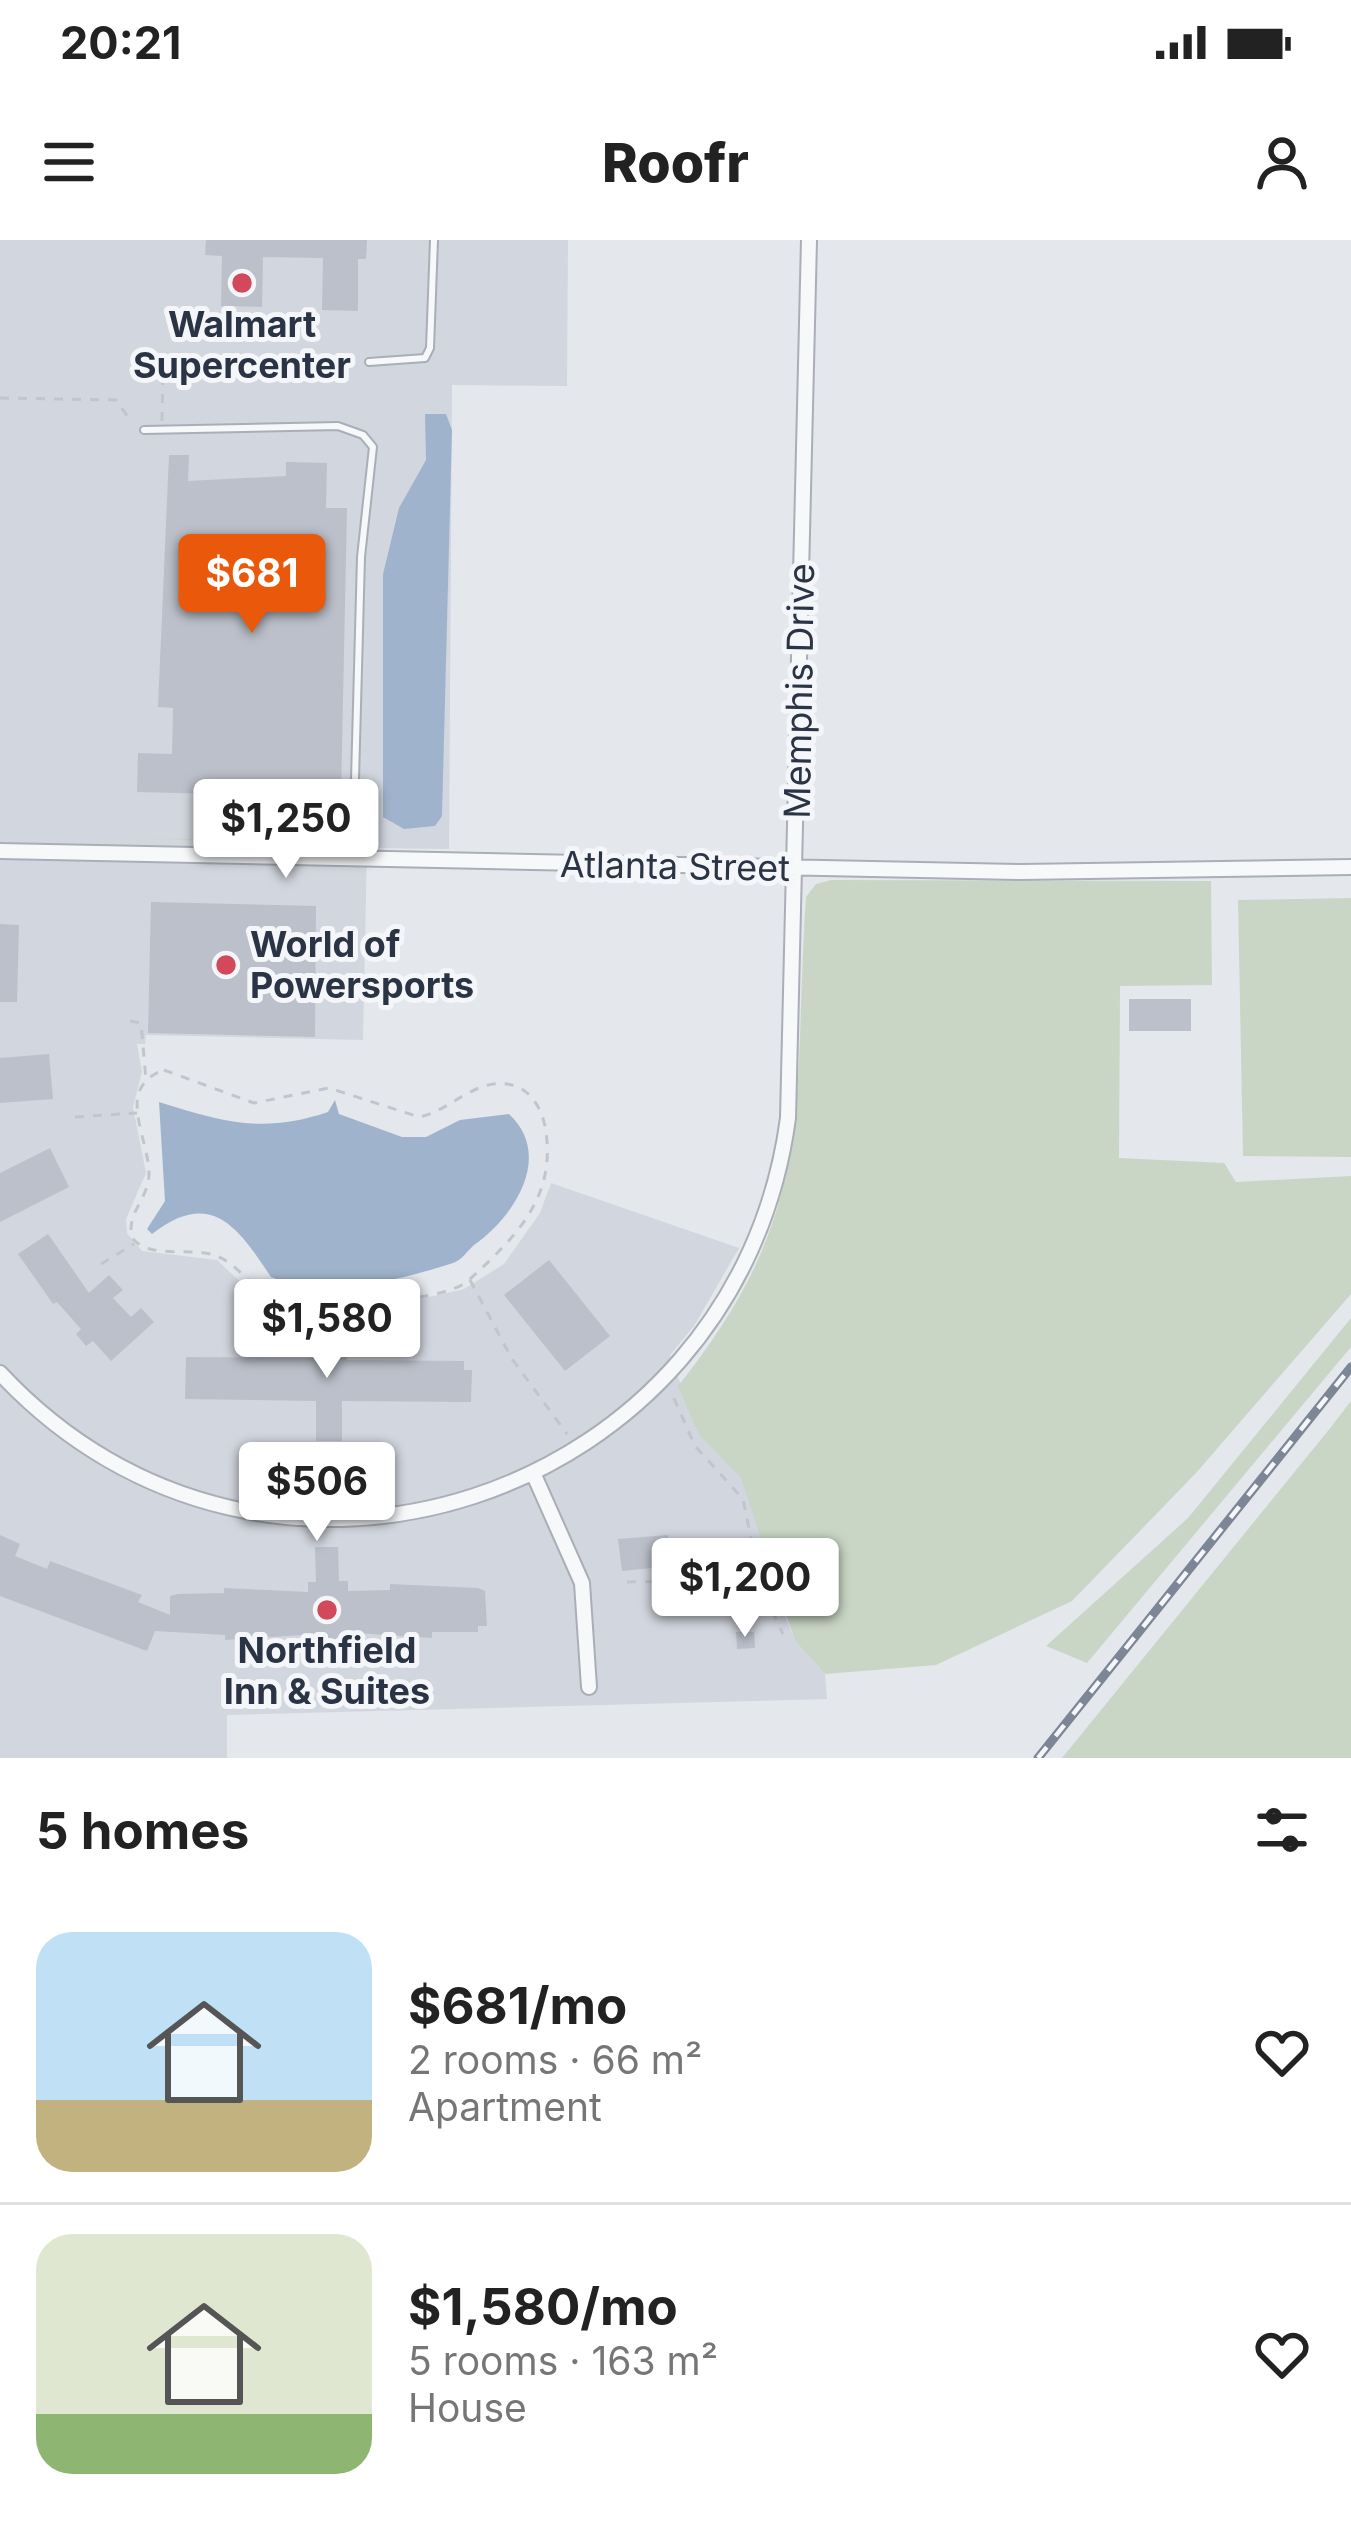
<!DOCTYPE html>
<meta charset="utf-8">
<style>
:root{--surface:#fff;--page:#f2f2f2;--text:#222;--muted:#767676;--line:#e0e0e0;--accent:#ea580c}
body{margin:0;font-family:Inter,sans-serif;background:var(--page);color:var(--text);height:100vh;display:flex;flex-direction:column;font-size:45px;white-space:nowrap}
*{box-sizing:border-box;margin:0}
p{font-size:39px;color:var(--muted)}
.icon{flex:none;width:66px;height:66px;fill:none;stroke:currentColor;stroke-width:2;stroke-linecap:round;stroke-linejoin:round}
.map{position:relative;height:1518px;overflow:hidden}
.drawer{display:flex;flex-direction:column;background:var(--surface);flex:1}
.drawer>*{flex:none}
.price{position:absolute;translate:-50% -102px;padding:0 27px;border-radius:12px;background:#fff;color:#222;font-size:39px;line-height:78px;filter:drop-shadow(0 3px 6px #0008)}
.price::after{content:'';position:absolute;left:50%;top:72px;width:36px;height:27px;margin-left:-18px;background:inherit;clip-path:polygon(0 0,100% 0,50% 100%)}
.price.current{background:var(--accent);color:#fff}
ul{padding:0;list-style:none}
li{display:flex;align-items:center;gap:36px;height:300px;padding:0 36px}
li+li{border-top:3px solid var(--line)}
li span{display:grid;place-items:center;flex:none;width:336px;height:240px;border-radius:36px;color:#555}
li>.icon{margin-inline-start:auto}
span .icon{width:144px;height:144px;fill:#fffc;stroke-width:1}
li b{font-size:51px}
h2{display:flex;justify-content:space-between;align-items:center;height:144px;padding:0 36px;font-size:51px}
.status{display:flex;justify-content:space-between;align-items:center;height:84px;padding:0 60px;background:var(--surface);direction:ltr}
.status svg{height:33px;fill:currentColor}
header{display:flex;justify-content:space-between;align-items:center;height:156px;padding:0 36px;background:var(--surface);font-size:54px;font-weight:800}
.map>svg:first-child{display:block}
.built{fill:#d2d6de}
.green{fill:#c9d6c5}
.water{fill:#9fb4cc}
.building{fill:#bbc0ca}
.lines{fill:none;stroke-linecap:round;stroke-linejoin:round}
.service-casing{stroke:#a9aeb7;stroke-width:10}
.minor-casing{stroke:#a9aeb7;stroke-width:18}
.path{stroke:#c2c5cb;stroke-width:3;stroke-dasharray:9 9;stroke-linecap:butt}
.service{stroke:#f7f8fa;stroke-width:6}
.minor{stroke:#f7f8fa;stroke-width:14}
.rail-casing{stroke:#7d8696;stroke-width:9}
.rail{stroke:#f4f6f9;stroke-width:4.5;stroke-dasharray:14;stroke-linecap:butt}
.poi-dot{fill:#d1495b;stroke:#f4f6f9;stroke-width:4.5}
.labels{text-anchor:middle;stroke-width:10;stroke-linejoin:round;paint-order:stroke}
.poi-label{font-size:36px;font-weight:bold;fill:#2b3445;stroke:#f4f6f9}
.street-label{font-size:36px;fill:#2b3445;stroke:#f4f6f9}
</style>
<div class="status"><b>20:21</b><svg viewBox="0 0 49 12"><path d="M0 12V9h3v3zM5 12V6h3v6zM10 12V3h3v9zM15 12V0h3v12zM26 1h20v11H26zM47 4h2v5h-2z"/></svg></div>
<header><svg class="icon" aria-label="menu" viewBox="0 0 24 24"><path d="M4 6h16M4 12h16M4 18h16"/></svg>Roofr<svg class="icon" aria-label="person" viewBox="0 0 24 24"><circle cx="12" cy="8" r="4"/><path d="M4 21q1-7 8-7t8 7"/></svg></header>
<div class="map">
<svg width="1351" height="1518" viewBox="0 0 1351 1518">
<rect width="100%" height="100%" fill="#e4e7ec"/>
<path class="built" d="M0,0h568l-1,146 -115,-1 -3,464 -82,-1 -4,192 -217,-5 -1,9h-8l5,28 -9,35 13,66 -20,46 1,14 15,18 75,9 35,33 19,11 26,4 93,-2 74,-17 40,-25 36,-51 11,-30 188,65 -45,78 -24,29 29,80 42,42 22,56 5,40 27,68 30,33 2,25 -600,16v43h-227z"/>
<path class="green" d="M143,598l186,4 -10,4z
M831,640l380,1 1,104 -92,1 -1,172 105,5 12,19 115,-6v118l-155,179 -124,128 -136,64 -111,9 -30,-33 -54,-163 -42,-43 -21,-49c142,-177 114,-281 128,-489l10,-13z
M1351,658v259l-108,-1 -5,-256z
M1351,1078v29l-264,316 -41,-17 142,-128z
M1351,1161v357h-289l265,-326z"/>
<path class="water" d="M425,174h21l6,16 -10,386 -7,10 -31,3 -21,-12v-243l16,-66 27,-48z
M335,860l4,14 63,23h24l34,-17 49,-6c45,42 5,103 -35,131 -6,5 -13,16 -21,18 -52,17 -129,36 -182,14 -33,-50 -60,-89 -119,-43l-5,-5 18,-28 -6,-99c64,20 103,32 169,10z"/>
<path class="building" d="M206,0h161l-1,19h-8v52l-36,-1 1,-52 -60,-1 -1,50 -41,-1 1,-50 -17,-1z
M169,215h20l-1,26 98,-5v-14l41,1 -1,45h21l-6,289 -204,-5 1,-39 34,1 1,-46 -15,-1z
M151,662l165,4 -1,131 -167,-4z
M0,684l19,1 -2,77h-17z
M1129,759h62v32h-62z
M49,814l4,45 -53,4v-45z
M50,908l19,39 -69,35v-49z
M48,994l41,59 20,-18 14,15 -10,8 18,19 10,-9 13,14 -43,39 -18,-20 -7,5 -10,-12 5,-5 -24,-27 -4,2 -35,-50z
M549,1020l61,76 -45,35 -61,-76z
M313,1095l35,1 -1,24 117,1v9h8l-1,32 -129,-1v40h-26v-40l-131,-2 1,-42 127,1z
M0,1295l20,9 -5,12 32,13 3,-8 92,34 -4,7 32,13v-19l8,-2 46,-1v-5l84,4v-10h8l-1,-35h23l1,34h9v10l42,-1v-6l88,4 7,3 2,35h-9v6h-46v6l-77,-5 1,26h-54v-24l-77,5v-5l-70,-4 -8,20 -147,-55z
M668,1295l4,31 -50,5 -4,-32z
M736,1392h18l1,16 -18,1z"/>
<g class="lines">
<defs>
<path id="service" d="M369,122l56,-4 5,-10 4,-108
M144,190l194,-4 25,9 10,12 -12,110 -8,297"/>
<path id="minor" d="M0,611l1021,21 330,-5
M0,1133c265,285 737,128 788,-255l21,-878
M534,1235l48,108 7,104"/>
</defs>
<use href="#service" class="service-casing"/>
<use href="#minor" class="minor-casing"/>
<path class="path" d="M0,158l116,2 12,17
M162,181l1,-52
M130,781l11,2 5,57
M164,830l90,33 75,-15 90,29c32,-6 57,-41 93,-32 19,5 29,23 33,41 13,72 -30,111 -77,155 -25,22 -159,29 -191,19 -25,-8 -35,-33 -58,-43 -26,-12 -68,4 -87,-19 -6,-26 17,-39 17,-64 0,-37 -35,-86 15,-104z
M75,877l62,-4
M101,1024l33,-20
M470,1040l42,79 55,75
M757,1339l26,55
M627,1342l123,-2 8,-7 -15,-74 -48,-53 -22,-50"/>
<use href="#service" class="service"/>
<use href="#minor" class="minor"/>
<defs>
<path id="rail" d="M1038,1518l313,-391"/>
</defs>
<use href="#rail" class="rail-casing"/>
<use href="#rail" class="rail"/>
</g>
<g class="poi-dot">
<circle cx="242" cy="43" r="12"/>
<circle cx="226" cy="725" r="12"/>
<circle cx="327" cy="1370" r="12"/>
</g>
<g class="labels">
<g class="poi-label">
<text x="242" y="97">Walmart<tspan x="242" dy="41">Supercenter</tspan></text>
<text x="250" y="717" text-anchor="start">World of<tspan x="250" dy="41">Powersports</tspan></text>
<text x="327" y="1423">Northfield<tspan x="327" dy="41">Inn &amp; Suites</tspan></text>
</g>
<g class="street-label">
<text transform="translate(799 451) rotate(-89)" y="13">Memphis Drive</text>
<text transform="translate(675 626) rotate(1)" y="13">Atlanta Street</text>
</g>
</g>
</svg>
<b class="price current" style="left:252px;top:396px">$681</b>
<b class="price" style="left:286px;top:641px">$1,250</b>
<b class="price" style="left:327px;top:1141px">$1,580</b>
<b class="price" style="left:317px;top:1304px">$506</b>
<b class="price" style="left:745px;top:1400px">$1,200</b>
</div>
<section class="drawer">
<h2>5 homes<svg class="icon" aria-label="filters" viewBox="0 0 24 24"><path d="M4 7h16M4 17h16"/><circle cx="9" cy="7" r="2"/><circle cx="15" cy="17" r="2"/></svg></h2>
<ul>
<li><span style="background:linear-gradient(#bfe0f5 70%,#c2b280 0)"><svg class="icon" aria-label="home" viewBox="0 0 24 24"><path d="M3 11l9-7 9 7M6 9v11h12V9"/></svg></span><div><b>$681/mo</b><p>2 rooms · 66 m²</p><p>Apartment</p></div><svg class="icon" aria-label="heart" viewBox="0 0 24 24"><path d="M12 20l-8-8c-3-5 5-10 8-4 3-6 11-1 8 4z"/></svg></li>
<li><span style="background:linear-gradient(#dfe7d0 75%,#8fb573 0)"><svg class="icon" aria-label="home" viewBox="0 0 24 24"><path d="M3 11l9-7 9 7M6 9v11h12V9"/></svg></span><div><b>$1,580/mo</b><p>5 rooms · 163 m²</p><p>House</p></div><svg class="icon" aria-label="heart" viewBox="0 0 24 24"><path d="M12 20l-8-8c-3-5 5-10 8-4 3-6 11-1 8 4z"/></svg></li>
</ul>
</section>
